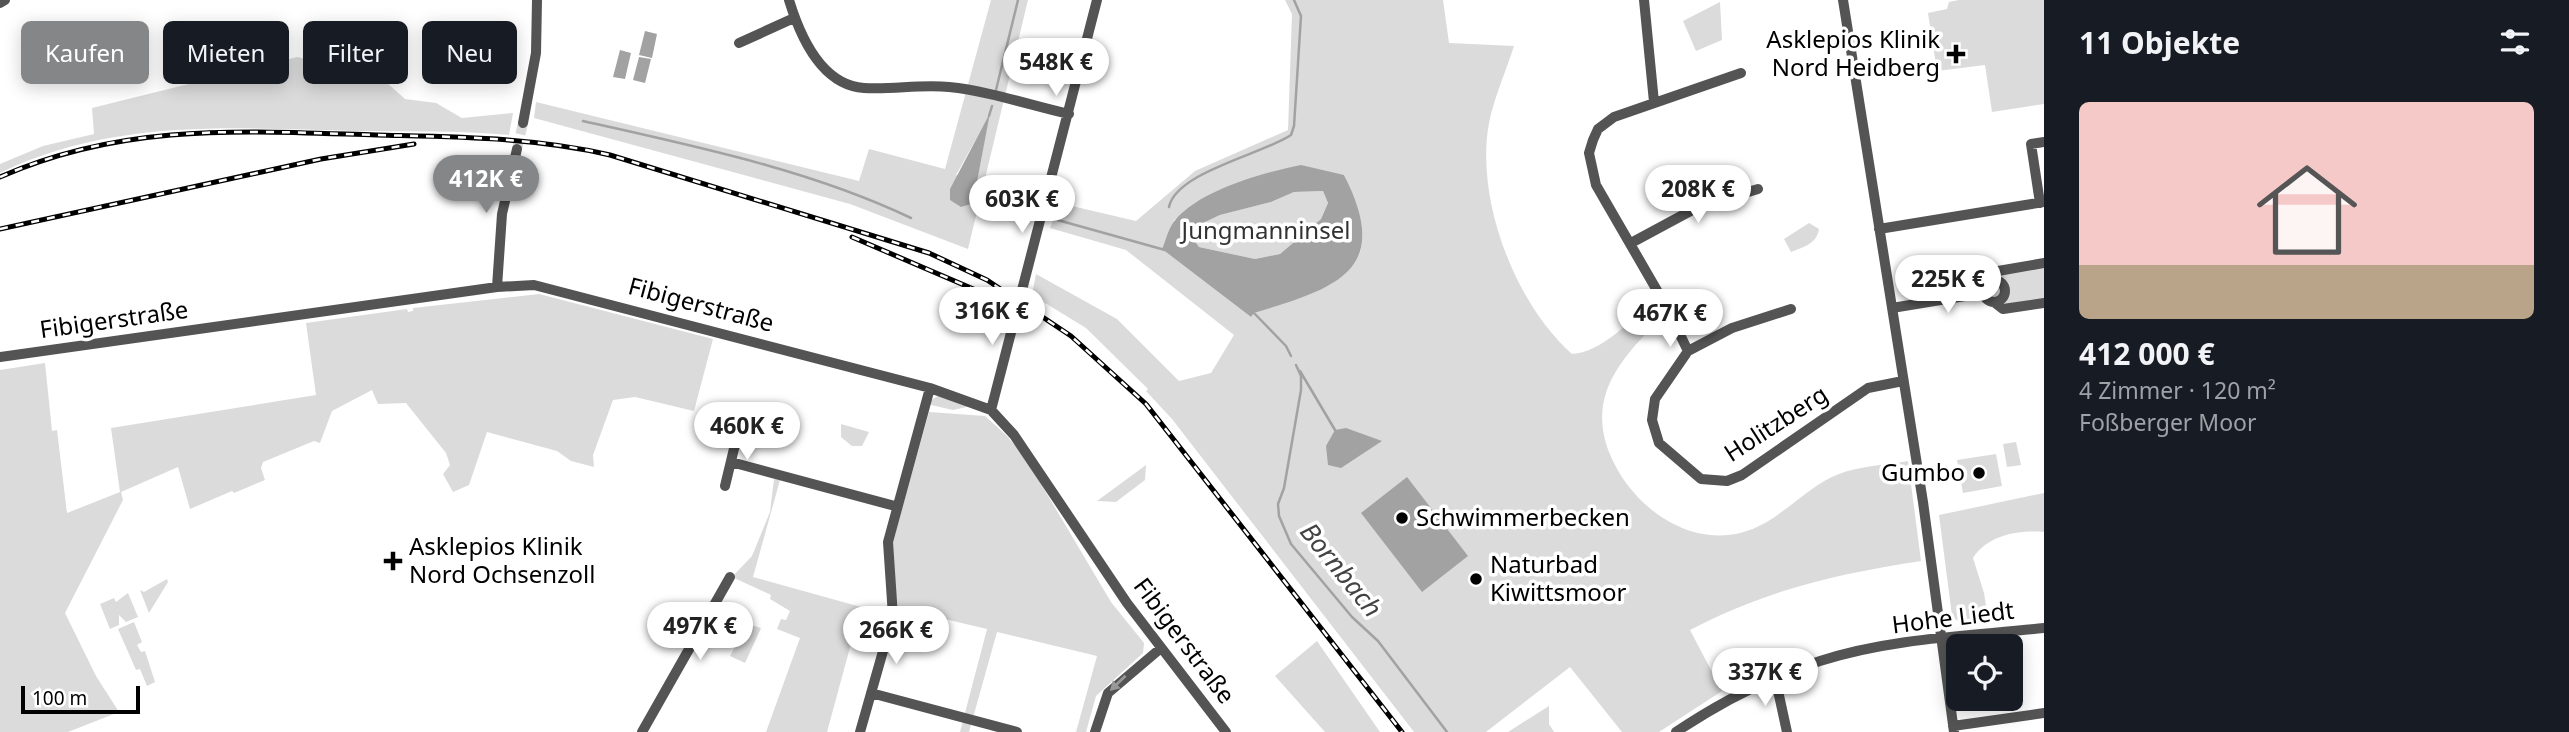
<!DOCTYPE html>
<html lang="de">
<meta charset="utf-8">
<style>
:root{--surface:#171b24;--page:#242831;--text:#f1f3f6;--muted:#9ea1a6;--line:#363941;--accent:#858687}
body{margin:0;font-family:"Noto Sans",sans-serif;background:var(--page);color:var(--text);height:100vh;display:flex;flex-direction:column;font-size:26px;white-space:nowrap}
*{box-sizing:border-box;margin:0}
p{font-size:23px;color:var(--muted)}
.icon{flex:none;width:38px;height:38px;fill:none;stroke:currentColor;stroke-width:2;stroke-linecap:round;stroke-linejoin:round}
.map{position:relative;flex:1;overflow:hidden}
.panel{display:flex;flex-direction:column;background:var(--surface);width:525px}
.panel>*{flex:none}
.guide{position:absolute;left:21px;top:21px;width:665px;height:63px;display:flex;gap:14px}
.tools{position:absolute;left:1946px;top:634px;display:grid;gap:14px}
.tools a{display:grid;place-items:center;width:77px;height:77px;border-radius:10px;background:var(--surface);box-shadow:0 4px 18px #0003;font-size:35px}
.scale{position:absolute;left:21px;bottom:18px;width:119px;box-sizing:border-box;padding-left:7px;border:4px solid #000;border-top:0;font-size:19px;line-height:24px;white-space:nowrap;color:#000;-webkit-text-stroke:5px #fff;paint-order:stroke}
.price{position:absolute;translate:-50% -60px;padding:0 16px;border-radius:24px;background:#fff;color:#222;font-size:23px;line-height:46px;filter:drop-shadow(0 2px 4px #0008)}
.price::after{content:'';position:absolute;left:50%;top:42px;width:21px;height:16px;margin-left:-10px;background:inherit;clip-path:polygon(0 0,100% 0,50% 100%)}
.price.active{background:var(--accent);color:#fff}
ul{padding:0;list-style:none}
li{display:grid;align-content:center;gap:14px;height:371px;padding:0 35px}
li+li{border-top:2px solid var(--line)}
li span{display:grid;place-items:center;height:217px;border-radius:10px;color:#555}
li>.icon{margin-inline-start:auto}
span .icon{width:126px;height:126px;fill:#fffc;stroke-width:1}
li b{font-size:30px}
h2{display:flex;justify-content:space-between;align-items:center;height:84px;padding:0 35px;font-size:30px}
.tag{padding:0 24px;border-radius:10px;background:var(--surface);box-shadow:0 4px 18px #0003;font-size:24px;line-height:63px}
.tag.active{background:var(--accent);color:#fff}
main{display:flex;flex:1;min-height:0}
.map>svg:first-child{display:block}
.green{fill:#dbdbdb;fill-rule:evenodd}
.water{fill:#a2a2a2;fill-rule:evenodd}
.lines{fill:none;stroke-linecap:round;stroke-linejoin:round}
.stream{stroke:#a2a2a2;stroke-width:2.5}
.minor-tunnel{stroke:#d9d9d9;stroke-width:10;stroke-dasharray:10 5;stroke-linecap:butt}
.minor{stroke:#545454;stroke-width:10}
.rail-casing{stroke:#000;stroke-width:5}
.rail{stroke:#fff;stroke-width:2.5;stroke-dasharray:8;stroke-linecap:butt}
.oneway{fill:#989898}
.poi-dot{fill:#000;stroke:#fff;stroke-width:2.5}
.labels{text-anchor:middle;stroke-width:7;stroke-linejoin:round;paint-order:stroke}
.poi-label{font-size:24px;fill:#000;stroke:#fff;text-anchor:start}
.park-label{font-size:24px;fill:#323232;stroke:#fff}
.street-label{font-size:24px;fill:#000;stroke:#fff}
.water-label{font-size:26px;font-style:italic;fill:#434343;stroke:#fff}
</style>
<main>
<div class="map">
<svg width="2044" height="732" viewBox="0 0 2044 732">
<rect width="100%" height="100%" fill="#fff"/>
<path class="green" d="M991,0h37l-60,249 -118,-45 -316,-86 2,-16 323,79 10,-32 76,20zM989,116l-12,66 -21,-7z
M1285,0h158l6,43 65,3c-8,25 -20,52 -25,77 -14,76 26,181 83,231 29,-2 53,-29 75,-47l11,14c-36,37 -71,74 -49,131 23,59 92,106 154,72 26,-14 49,-40 76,-50 20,-8 47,-9 69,-13l13,100c-85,13 -154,29 -231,69l32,61 -63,41h-37l-52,-65 -84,65h-72l-242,-313 -26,-28 2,-2 -62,-61 -54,-33 4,-21 81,45 62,62 32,-8 23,-38 -108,-85 -76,-22 9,-25 77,18 59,-50 93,-41 4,-116zM1344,175c51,100 -11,111 -90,138l-3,4 -89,-68 12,-29 51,-33z
M1959,0h85v104l-52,8 -7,-47 -48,6 -9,-58 19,-4 2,-7z
M1720,2l2,38 -26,11 -13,-30z
M297,57l78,15 30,27 31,4 26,15 51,-5 -4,22c-51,-5 -103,-3 -154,-4 -123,-3 -241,-13 -355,42v-9l43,-18 51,-12 -2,-26z
M1323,191l5,12 -7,16 -41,35 -25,5 -56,-12 -9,-13 13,-11 17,-8 51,-13 23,-10z
M1809,223l10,6c-2,15 -16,18 -28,23l-7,-13z
M2044,266v34l-40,6 -3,-5 5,-9 -1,-6 -10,-7 4,-5z
M1985 291a9 9 0 1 1 18 0a9 9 0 1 1-18 0Z
M539,294l174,45 -19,72 -59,-14 -22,3 -20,55 1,12 -23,-6 -14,-10 -70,-19 -18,53 -16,7 -10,-18 7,-9 -4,-12 -40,-50 -28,1 -6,-14 -40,21 -12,32 -6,-2 -51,21 -2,6 4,12 -31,13 -2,-2 -42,18 -12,-42 -57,25 2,8 -58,113 31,63 23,36 -51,20h-68v-362l45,-7 7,68 5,-1 10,83 53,-21 -9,-64 205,-33 -10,-72 101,-14 1,3 5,-1v-3z
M938,396l33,10 -18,4 -22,-5 -1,-4z
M929,412l56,4 21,19 19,22 86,145 33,41 -1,10 -47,43 -10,36h-10l21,-76 -100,-24 -28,100h-9l27,-103 -89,-21 -8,-56z
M841,424l28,8 -7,14h-10l-11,-9z
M2016,442l5,23 -14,2 -4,-23z
M1996,454l6,32 -39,7 -6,-33z
M1146,465l-1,15 -29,22 -19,-1z
M774,479l6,1 -27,97 108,30 -34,125h-61l34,-94 -23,-9 4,-10 5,1 4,-9 -20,-12 1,-4 -39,-18 20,-21 18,-44z
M2044,493v39c-26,-2 -56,3 -71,26l11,35 5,31c-14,1 -27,3 -37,-8l-13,-101z
M167,579l1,3 -19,31 -9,-23 4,2z
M128,593l10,24 -12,5 -7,-7v10l-9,4 -10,-25 14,-6 2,4z
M134,622l8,20 -5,3 4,7 4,-1 10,31 -8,4 -7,-17 -4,1 -18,-41z
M747,624l14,4 -16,35 -15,-7z
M1317,641l63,91h-55l-50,-56z
M1549,706v18l5,8h-46z"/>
<path class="water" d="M645,31l12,3 -5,24 -13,-3z
M620,50l11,3 -6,26 -12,-2z
M639,57l12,2 -6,24 -12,-3z
M990,113l-13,69 5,8 -5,12 -16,5 -11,-7v-11z
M1301,165l43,10c50,97 -9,113 -90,138l-3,4 -89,-68c4,-9 7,-23 14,-30 27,-30 86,-46 125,-54zM1323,191l5,12 -7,16 -41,35 -25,5 -56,-12 -9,-13 13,-11 17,-8 51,-13 23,-10z
M1346,428l36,13 -41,27 -13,-3 -2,-19 9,-16z
M1407,477l61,79 -46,36 -61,-79z"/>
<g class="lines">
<path class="stream" d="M996,90l22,-90
M989,116l3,-10
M583,121c110,25 225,48 328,97
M990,188l47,13
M1169,207c7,-35 94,-53 122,-72l3,-9 7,-110 -7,-16
M1054,219l111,31
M1253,312l33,34 5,10
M1296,365l5,11v14l-17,98 -6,16 1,12 12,28 61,73 26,24 69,91
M1300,371l35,59"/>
<path class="minor-tunnel" d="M517,149l6,-26"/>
<path class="minor" d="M789,0c11,36 32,85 75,88 28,2 56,-4 85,-1 40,4 80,18 120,27
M1644,0l10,102
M1843,0l80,502 31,230
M0,3l5,-3
M739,43l55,-25
M1741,73l-127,44 -16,12 -5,11 -4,13 7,32 70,121 22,45 -33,48 -3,21 7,23 42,36 26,2 15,-6 126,-87 35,-7
M523,123l13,-70 1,-53
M2040,203l-9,-59 13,-2
M1879,229l165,-27
M1631,243l65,-35 62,-19
M1983 291a11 11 0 1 1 22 0a11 11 0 1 1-22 0Z
M1993,281l5,-10 46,-8
M497,287l5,-73 15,-65
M1994,302l9,7 41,-6
M1892,308l91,-15
M1688,351l44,-23 59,-19
M0,357l497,-70 37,-2 396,103 61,22 23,25 113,168 99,129
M991,410l106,-410
M731,462l164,44
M725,486l13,-54
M1775,677l12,55
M871,693l146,39
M1953,726l91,-13
M642,732l88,-155
M860,732l33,-116 -5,-74 42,-154
M1095,732l13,-39 53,-45
M1676,732c45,-30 92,-55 144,-71 71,-23 150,-25 224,-33"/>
<defs>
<path id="rail" d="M0,177c125,-55 244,-46 377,-42 79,2 156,2 233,20l319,98 58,27 84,56 75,68 256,328
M0,229l321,-70 93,-15
M852,237l161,69"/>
</defs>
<use href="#rail" class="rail-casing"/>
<use href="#rail" class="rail"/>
</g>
<defs><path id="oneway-solid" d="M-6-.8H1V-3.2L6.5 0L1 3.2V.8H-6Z" transform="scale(1.75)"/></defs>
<use class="oneway" href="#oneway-solid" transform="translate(1118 683) rotate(136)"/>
<g class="poi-dot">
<path d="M1952.5 43.5h7v7h7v7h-7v7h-7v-7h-7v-7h7z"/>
<circle cx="1979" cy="473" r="7"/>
<circle cx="1402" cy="518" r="7"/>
<path d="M389.5 550.5h7v7h7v7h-7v7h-7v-7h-7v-7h7z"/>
<circle cx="1476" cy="579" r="7"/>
</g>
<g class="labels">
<g class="poi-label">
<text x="1940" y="48" text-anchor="end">Asklepios Klinik<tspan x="1940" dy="28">Nord Heidberg</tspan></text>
<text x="1965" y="481" text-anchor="end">Gumbo</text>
<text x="1416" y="526">Schwimmerbecken</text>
<text x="409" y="555">Asklepios Klinik<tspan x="409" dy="28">Nord Ochsenzoll</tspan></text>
<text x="1490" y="573">Naturbad<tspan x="1490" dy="28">Kiwittsmoor</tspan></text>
</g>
<g class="park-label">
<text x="1266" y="239">Jungmanninsel</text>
</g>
<g class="street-label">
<text transform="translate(701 305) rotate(15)" y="8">Fibigerstraße</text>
<text transform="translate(114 320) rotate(-8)" y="8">Fibigerstraße</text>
<text transform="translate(1776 424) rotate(-33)" y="8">Holitzberg</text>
<text transform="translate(1953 618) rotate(-7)" y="8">Hohe Liedt</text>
<text transform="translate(1184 641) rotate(53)" y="8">Fibigerstraße</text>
</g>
<g class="water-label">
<text transform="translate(1341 570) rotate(51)" y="9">Bornbach</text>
</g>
</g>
</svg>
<div class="tools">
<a><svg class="icon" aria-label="locate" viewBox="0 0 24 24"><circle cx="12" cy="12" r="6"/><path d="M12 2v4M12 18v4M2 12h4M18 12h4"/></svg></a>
</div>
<div class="scale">100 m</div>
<b class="price" style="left:1056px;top:98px">548K €</b>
<b class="price active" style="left:486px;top:215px">412K €</b>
<b class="price" style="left:1698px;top:225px">208K €</b>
<b class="price" style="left:1022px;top:235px">603K €</b>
<b class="price" style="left:1948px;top:315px">225K €</b>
<b class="price" style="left:992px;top:347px">316K €</b>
<b class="price" style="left:1670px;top:349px">467K €</b>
<b class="price" style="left:747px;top:462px">460K €</b>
<b class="price" style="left:700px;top:662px">497K €</b>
<b class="price" style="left:896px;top:666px">266K €</b>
<b class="price" style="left:1765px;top:708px">337K €</b>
<div class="guide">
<a class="tag active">Kaufen</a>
<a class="tag">Mieten</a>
<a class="tag">Filter</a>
<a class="tag">Neu</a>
</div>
</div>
<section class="panel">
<h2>11 Objekte<svg class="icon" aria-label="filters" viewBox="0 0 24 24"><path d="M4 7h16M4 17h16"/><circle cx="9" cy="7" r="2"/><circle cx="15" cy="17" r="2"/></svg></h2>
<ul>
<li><span style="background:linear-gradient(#f6c9c9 75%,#b9a48a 0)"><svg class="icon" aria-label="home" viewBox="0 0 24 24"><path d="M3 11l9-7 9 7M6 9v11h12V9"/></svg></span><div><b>412 000 €</b><p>4 Zimmer · 120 m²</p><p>Foßberger Moor</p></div></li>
</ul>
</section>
</main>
